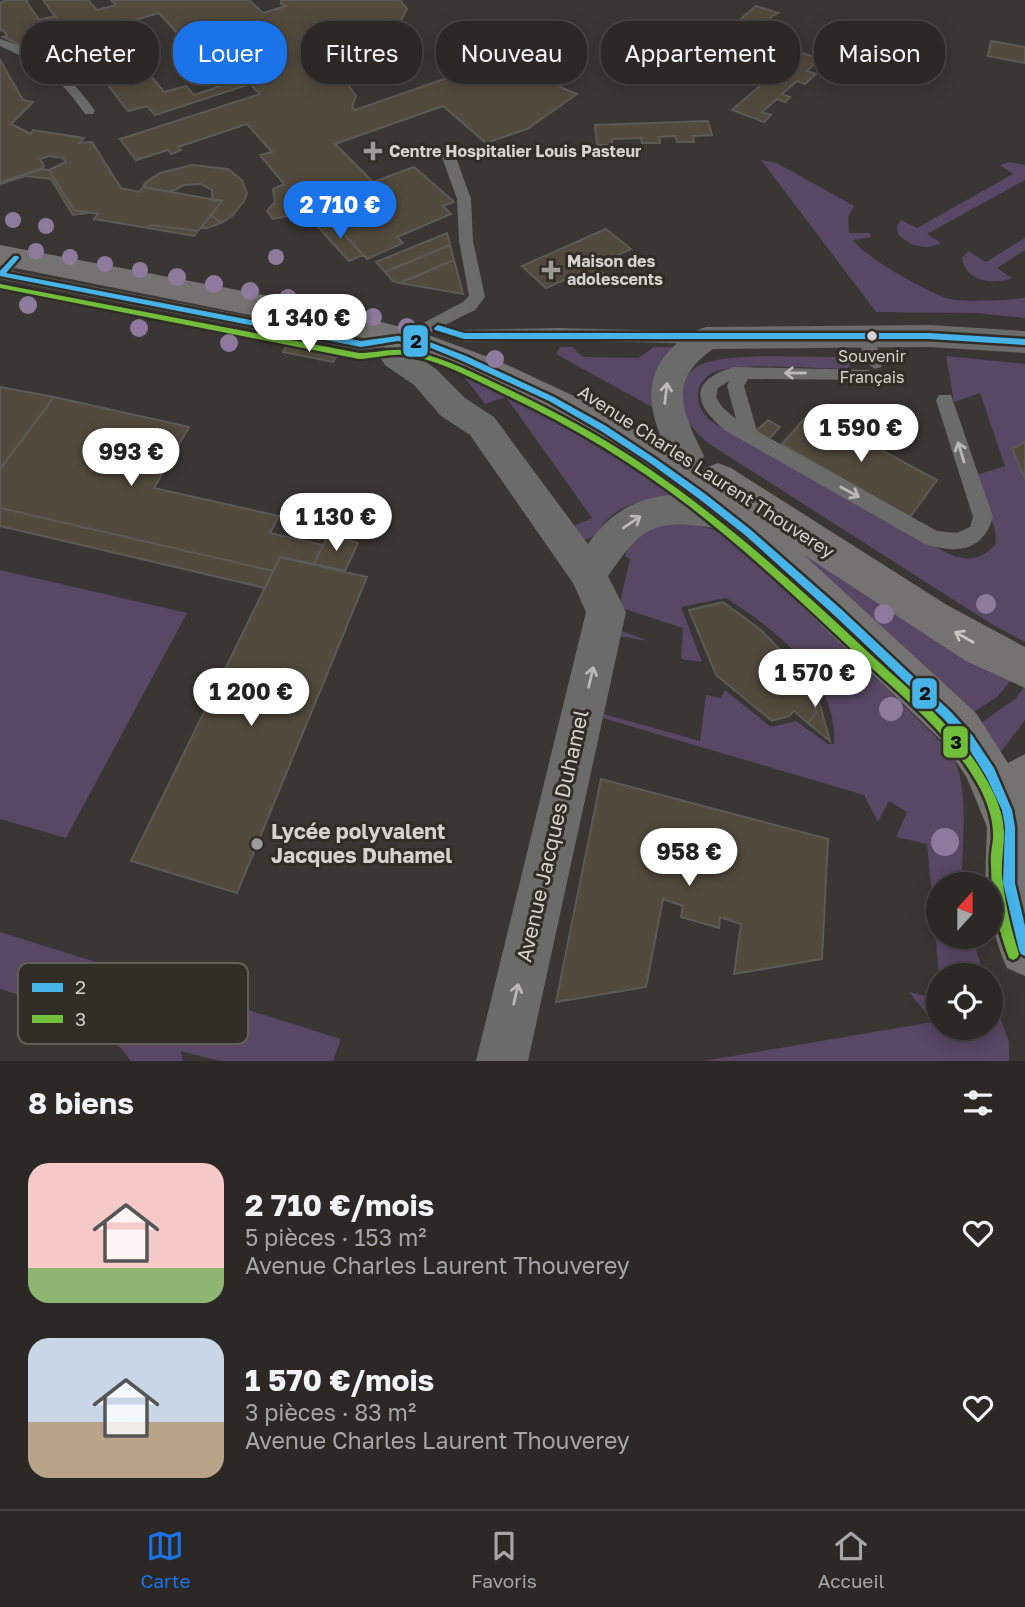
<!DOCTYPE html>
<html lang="fr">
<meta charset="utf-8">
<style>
:root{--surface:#2b2826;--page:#373432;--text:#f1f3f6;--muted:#a6a6a7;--line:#474443;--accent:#1a73e8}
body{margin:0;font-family:"Golos Text",sans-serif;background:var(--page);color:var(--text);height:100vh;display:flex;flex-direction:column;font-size:26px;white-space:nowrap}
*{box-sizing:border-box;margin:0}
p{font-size:23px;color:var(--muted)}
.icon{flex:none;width:38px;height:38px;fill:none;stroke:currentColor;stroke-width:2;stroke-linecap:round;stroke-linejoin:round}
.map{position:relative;height:1061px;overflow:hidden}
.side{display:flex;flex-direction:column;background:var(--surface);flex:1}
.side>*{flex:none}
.banner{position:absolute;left:21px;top:21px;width:984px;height:63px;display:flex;gap:14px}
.needle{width:46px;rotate:21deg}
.fabs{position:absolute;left:926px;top:872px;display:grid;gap:14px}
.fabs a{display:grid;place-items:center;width:77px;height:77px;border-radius:50%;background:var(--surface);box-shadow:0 4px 18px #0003,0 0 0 2px var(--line);font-size:35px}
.price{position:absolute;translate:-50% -60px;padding:0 16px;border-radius:24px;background:#fff;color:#222;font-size:23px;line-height:46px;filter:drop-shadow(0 2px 4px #0008)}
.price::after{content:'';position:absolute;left:50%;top:42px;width:21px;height:16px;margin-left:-10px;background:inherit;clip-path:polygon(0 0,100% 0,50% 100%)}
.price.on{background:var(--accent);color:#fff}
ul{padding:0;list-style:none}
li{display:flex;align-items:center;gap:21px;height:175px;padding:0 28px}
li span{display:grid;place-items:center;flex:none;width:196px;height:140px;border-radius:21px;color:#555}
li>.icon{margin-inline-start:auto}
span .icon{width:84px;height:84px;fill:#fffc;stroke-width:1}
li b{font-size:30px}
h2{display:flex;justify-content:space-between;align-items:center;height:84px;padding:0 28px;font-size:30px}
.chip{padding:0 24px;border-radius:28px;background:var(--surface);box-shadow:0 4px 18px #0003,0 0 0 2px var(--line);font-size:24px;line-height:63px}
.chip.on{background:var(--accent);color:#fff}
.tab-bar{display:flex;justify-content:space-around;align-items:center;height:98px;border-top:2px solid var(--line);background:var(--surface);font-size:19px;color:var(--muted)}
.tab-bar a{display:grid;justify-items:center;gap:4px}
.tab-bar .on{color:var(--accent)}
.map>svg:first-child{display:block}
.green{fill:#584765}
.building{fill:#524a3c;stroke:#5c5a57;stroke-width:2}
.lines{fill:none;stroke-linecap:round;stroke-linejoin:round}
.lane{fill:#6b6b69;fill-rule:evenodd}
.street{fill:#6b6b69;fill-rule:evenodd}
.primary{fill:#757371;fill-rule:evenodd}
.bus-1-casing{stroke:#312d27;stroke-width:5}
.bus-2-casing{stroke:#312d27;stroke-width:5}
.bus-1{fill:#46b4e9;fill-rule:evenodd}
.bus-2{fill:#71be3b;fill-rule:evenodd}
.tree{fill:#8e7a9d}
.oneway{stroke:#bab9b6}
.oneway2{stroke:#c7c5c1}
.poi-dot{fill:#9e9c98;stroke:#312d27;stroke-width:2.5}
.bus-dot{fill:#d5d3cf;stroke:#312d27;stroke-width:2.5}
.labels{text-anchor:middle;stroke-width:6;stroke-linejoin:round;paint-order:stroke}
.far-poi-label{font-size:16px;font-weight:bold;fill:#d5d3cf;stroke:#312d27;text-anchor:start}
.bus-label{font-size:16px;fill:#d5d3cf;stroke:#312d27}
.street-label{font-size:18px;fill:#d5d3cf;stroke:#312d27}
.near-poi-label{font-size:21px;font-weight:bold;fill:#d5d3cf;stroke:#312d27;text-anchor:start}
.near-street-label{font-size:21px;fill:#d5d3cf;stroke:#312d27}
.key{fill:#312d27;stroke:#625f59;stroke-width:2}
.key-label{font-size:19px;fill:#d5d3cf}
.line-badge{stroke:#312d27;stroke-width:2.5}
.pale-badge-label{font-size:19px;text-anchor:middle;font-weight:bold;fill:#111}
</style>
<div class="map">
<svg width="1025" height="1061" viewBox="0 0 1025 1061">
<rect width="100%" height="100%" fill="#393633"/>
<path class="green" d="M761,160l16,3 77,43 -6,12 1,15h20l2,4 -18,3c13,18 75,53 97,59 9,3 66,2 75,-2v21l-50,-5 -99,-1z
M1010,162l15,3v15l-98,54 14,9c-14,8 -32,3 -43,-9l-1,-8 4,-6 16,8 96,-54 -13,-9z
M1025,238v12l-28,18 15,10c-18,7 -47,4 -50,-20l6,-7 18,11z
M560,347h12l11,10 55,1 16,-11h21l-21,35 -2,25 -96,-53z
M946,356l79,8v278l-32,-17 -282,-180c-15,-11 -30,-26 -29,-48 0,-13 4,-24 16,-31 27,-15 115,-8 149,-9l5,6 -5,6c-31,0 -110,-8 -135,4 -8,5 -14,12 -14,22 0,12 6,20 14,27l233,130c20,10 35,9 51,-8l-1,-14 -18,-55 28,-9 -25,-73 -26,9z
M462,374c74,33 143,71 210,117l-2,5c-22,2 -46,7 -63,24 -7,6 -9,17 -20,19 -8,1 -13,-6 -18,-11l23,-10 -86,-121 -21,7z
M748,513l265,165 -16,19 -31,20z
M664,522l35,3 22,7 97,89 134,132c19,41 9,87 10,131h-24v52h34l12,39h-45l-12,-131 -31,-7 11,-25 -18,-11 -11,21 -14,-27 -268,-79 21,-87 31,12 -30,-5 -14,78 96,27 6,-46 15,3 4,-8 46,37 25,-6 32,23h6c4,-67 -58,-114 -108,-146l-45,9 21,55 -21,-3 2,-31 -64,-21 11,-48 -5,-3c4,-21 22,-26 39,-34z
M0,570l187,43 -121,225 -66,-19z
M1025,686v34l-25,33 -26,-25 41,-29z
M0,932l341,107 -8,22h-114l-38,-10 2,10h-52c-32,-47 -80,-55 -131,-72z
M909,992l29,7v28h52l1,-35 18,50v19h-306l230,-39z"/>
<path class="building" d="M6,0h22l-2,1 38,54 -14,4 -47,-22 4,-1 -4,-6 -3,1v-28z
M43,0h45l9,10 19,-5 -5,-5h138l14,13 23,-7 -5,-2v-4h119l7,9 -6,11 14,12 -58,18 -6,-4 -28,9 28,27 -4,1 9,13 -4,11 3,3 121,-42 5,4 8,-3 18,15 37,-12 24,9 -8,6 17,7 -50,35 -41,14 -43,-37 -108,38 38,38 41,-15 40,35 -11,4 8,8 -54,23 6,6 -36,16 -35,-38 -15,5 -24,-11 -20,4 -6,-8 8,-9 -2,-13 11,-5 -24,-29 12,-3 -25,-28 -69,23 3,3 -10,4 -3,-4 -32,10 -16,-21 140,-45 -10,-10 -95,31 -8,-9 -19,5 -44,-57 40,-11 40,49 22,-6 8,9 30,-10 -65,-72 -49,14 9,11 -39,12z
M756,6l22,7 -7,4 -2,4 7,2 -9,8 -10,-3 -4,3 4,1 -10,8 -22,-8z
M55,16l5,7 -16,4 -5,-7z
M991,41l34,6v16l-37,-7z
M799,52l21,7 -13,12 9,3 -11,10 -8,-3 -15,13 8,3 -5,5 -8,-3 -15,13 9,3 -7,7 -32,-12z
M742,53l16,5 -23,20 -16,-7z
M0,60l23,40 10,2 -22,22 20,10 2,-4 51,8 -5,5 13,-1 29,46 18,4 4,-5 79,14 -24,30 -47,-6 -3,3 -54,-9 4,-5 -24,-4 -25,-40 17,-8 -3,-4 -14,-2 -9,3 4,7 -3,3 -41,13z
M370,67l9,7 -24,8 -9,-7z
M708,121l4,14 -19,1 1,6h-17l-2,-6 -16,1 1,6h-18l-1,-5 -29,1v6h-15l-2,-20z
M192,165l36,4 14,11 5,14 -3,7 -12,15 -11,7 -10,-8 11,-14 -10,-1v-10l-11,-6 -17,1 -14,7 -27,-5 2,-4 15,-10z
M41,169l8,1 25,40 14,3 -15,2 -22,-36 -26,-3 -25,8z
M211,215l10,8 -14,5h-6z
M332,221l31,34 -14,6 -32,-35z
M151,225l47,6 -4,5 -46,-8z
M606,229l25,20 -29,14 -10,-9 -7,3 21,19 -26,-3 -34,15 -24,-22z
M447,233l3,12 -65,27 -9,-10z
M450,245l4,15 -54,23 -7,-2 -8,-9z
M454,260l9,34 -63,-11z
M287,346l49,11 -3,5 -50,-10z
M0,387l54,10 -54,72z
M54,397l135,30 -35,61 125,28 -9,17 53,12 -9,19 -34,-7 -7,14 -273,-63v-39z
M811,411l24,14 -2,2 4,3 2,-3 98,53 -27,37 -128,-73z
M768,420l12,7 -12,13 -13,-8z
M1025,442v37l-13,-30z
M0,508l273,63 -8,17 -265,-62z
M328,535l30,8 -13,28 -31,-7z
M280,557l87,20 -130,316 -106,-32z
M723,602l38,28 38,40 -4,2 22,40 -9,11 -14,-12 -5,5 -17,5 -56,-46 -27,-65z
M799,670l21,35 10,36 -22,-18 9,-11 -22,-40z
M601,779l227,60 -6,120 -88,15 7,-50 -21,-7 -1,11 -38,-11 2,-11 -20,-7 -17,88 -90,15z"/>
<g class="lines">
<path class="lane" d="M0,39c42,12 71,37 95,72l-2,3h-8c-25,-37 -46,-50 -85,-68z
M446,145l7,4 18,50 2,42 12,56 -10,13 -44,22 -8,-6 2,-4 38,-20 6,-6 -10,-55 -2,-42 -18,-50z
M16,253l8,5 -12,13 349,67 40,-5 8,6 -8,6 -40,5 -361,-71v-13l11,-11z
M559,328l147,4 8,6 -8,6 -147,-4 -95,2 -8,-6 8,-6z
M865,331l8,6 10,26 -2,4 -6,2 -8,-6 -10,-26z
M734,367l135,3 2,4 -2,4 -6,2 -115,-1 -4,7 13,45 180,100 20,2 13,-6 3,-10 -37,-117 3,-5h12l42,122c-10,35 -37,37 -68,27l-199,-113c-34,-27 -37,-51 8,-64zM729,381l-2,5 9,33 -14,-12 -6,-10 2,-9z"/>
<path class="street" d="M929,325l96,6v22l-96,-6 -216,2c-47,33 -30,63 -9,107l-5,10 -12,3 -12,-3c-20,-37 -39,-81 -5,-116 10,-11 22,-19 36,-23z
M404,328l11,3 5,8 -7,14 23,16 29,29 29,19 94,127c38,-56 96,-58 156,-38l5,11 -5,11c-16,5 -27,0 -43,-2 -54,-7 -64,9 -93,50l18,36 -98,449h-52l110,-449 -13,-29 -103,-148 -29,-19 -27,-31 -29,-20 -5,-8 13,-26z"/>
<path class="primary" d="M0,245l316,60 104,27 79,29 77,36 73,41 53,35 3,-5 13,-5 13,5 216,137 78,42v41l-59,-27 -162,-106 172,158 32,50 17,-9v222l-18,-8c-13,-30 -17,-51 -17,-84h-5l2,-57 -20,-49 -23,-35 -210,-202 -37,-31 -73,-52 -110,-62 -77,-33 -77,-26 -360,-72z"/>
<defs>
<path id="bus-1" d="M14,256h4l1,2 -13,15 355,68 37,-5 29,5 39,15 88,41 52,29 50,33 48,34 47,37 90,79 110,103 21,23 22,33 18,42 3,17v56l10,43v30l-4,-2 -2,-4 -16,-67 2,-56 -3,-17 -16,-34 -22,-35 -20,-22 -110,-104 -89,-80 -47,-37 -48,-35 -49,-32 -52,-30 -89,-41 -34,-14 -28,-5 -37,6 -361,-71v-5z
M438,325l26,8h465l96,6v6l-96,-6h-465l-29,-9 -1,-2z"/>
<path id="bus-2" d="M0,284l359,69c18,0 35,-6 53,-2 34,7 66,24 98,39 48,23 95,48 138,78 79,54 150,118 220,184 43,40 89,75 118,127 10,17 18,36 18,55 0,14 -3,28 -2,42 3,27 9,53 17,78l-2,4 -4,2 -4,-2c-11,-28 -18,-62 -18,-93 -1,-9 1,-17 2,-26 1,-18 -5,-35 -13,-51 -28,-52 -74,-88 -117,-128 -56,-53 -112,-106 -174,-154 -57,-44 -119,-81 -185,-112 -29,-14 -60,-32 -93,-38 -17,-4 -34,2 -52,3l-359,-71z"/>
</defs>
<use href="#bus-1" class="bus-1-casing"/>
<use href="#bus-2" class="bus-2-casing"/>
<use href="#bus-1" class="bus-1"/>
<use href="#bus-2" class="bus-2"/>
</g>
<g class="tree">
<circle cx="13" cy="220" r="8"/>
<circle cx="46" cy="226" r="8"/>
<circle cx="36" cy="251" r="8"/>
<circle cx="70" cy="257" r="8"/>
<circle cx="276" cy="257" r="8"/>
<circle cx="105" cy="264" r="8"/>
<circle cx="140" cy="270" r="8"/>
<circle cx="177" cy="277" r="9"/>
<circle cx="214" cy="284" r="9"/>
<circle cx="250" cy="291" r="9"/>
<circle cx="288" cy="298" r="9"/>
<circle cx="28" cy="305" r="9"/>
<circle cx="373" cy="317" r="9"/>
<circle cx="407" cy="327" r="9"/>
<circle cx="139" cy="328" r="9"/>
<circle cx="229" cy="343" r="9"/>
<circle cx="495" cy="359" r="9"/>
<circle cx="986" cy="604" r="10"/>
<circle cx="884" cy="614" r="10"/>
<circle cx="891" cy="709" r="12"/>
<circle cx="945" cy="842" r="14"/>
</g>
<defs><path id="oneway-shaft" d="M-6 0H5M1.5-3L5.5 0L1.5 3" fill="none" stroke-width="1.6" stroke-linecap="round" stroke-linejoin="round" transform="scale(1.75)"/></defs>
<g class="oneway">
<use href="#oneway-shaft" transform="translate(795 373) rotate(-180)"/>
<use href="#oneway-shaft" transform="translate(666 393) rotate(-83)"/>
<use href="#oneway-shaft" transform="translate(961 452) rotate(-107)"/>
<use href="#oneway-shaft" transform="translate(850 492) rotate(29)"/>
<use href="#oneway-shaft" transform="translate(632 522) rotate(-34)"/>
<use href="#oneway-shaft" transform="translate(591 677) rotate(-77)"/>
<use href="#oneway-shaft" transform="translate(516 994) rotate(-77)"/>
</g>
<use class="oneway2" href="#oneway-shaft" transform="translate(964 637) rotate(-150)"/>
<g class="poi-dot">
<path d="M369.5 140.5h7v7h7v7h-7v7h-7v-7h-7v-7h7z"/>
<path d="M547.5 259.5h7v7h7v7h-7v7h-7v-7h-7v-7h7z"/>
<circle cx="257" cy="844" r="7"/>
</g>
<circle class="bus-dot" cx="872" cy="336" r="6"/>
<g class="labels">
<g class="far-poi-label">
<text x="389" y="157">Centre Hospitalier Louis Pasteur</text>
<text x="567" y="267">Maison des<tspan x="567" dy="18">adolescents</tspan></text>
</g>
<g class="bus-label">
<text x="872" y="362">Souvenir<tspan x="872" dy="21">Français</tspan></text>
</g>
<g class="street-label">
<text transform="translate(706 472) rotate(33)" y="6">Avenue Charles Laurent Thouverey</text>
</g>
<g class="near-poi-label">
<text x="271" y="839">Lycée polyvalent<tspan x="271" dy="24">Jacques Duhamel</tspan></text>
</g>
<g class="near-street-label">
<text transform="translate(553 836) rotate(-77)" y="7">Avenue Jacques Duhamel</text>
</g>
</g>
<rect x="18" y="963" width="230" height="81" rx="10" class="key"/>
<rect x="32" y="983" width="31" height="9" fill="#46b4e9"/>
<rect x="32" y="1015" width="31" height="8" fill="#71be3b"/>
<g class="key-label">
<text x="75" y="994">2</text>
<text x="75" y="1026">3</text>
</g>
<g class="line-badge">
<rect x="402" y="324" width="27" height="34" rx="7" fill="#46b4e9"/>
<rect x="911" y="677" width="27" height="33" rx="7" fill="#46b4e9"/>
<rect x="942" y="725" width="27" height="34" rx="7" fill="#71be3b"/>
</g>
<g class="pale-badge-label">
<text x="416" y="348">2</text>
<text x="925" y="700">2</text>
<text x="956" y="749">3</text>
</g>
</svg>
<div class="fabs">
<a><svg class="needle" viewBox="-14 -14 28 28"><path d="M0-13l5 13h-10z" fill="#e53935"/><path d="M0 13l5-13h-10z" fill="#a6a6a7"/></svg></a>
<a><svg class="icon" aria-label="locate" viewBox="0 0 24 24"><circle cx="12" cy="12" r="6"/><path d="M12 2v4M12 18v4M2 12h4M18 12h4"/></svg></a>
</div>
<b class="price on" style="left:340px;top:241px">2 710 €</b>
<b class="price" style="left:309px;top:354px">1 340 €</b>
<b class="price" style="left:861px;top:464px">1 590 €</b>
<b class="price" style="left:131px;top:488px">993 €</b>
<b class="price" style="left:336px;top:553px">1 130 €</b>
<b class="price" style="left:815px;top:709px">1 570 €</b>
<b class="price" style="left:251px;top:728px">1 200 €</b>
<b class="price" style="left:689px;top:888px">958 €</b>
<div class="banner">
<a class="chip">Acheter</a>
<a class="chip on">Louer</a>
<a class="chip">Filtres</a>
<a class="chip">Nouveau</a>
<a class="chip">Appartement</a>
<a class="chip">Maison</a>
</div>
</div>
<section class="side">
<h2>8 biens<svg class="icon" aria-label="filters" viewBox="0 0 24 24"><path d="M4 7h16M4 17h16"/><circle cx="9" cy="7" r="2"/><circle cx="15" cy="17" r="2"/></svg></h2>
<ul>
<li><span style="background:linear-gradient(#f6c9c9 75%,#8fb573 0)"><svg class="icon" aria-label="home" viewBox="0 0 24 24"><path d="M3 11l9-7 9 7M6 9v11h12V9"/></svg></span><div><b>2 710 €/mois</b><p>5 pièces · 153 m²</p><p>Avenue Charles Laurent Thouverey</p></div><svg class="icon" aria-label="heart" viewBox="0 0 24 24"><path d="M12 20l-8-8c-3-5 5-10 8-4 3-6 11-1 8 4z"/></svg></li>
<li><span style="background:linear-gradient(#c9d6e8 60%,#b9a48a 0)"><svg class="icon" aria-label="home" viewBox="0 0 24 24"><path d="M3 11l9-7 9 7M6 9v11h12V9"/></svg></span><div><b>1 570 €/mois</b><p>3 pièces · 83 m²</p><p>Avenue Charles Laurent Thouverey</p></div><svg class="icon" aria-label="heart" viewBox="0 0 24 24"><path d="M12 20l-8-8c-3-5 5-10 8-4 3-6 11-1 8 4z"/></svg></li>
</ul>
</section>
<nav class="tab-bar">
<a class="on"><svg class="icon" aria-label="map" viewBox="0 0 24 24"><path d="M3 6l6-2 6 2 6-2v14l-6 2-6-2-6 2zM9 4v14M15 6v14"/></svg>Carte</a>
<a><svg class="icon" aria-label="saved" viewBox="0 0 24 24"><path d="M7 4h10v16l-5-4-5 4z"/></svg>Favoris</a>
<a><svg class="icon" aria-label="home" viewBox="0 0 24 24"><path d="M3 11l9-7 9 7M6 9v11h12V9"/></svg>Accueil</a>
</nav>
